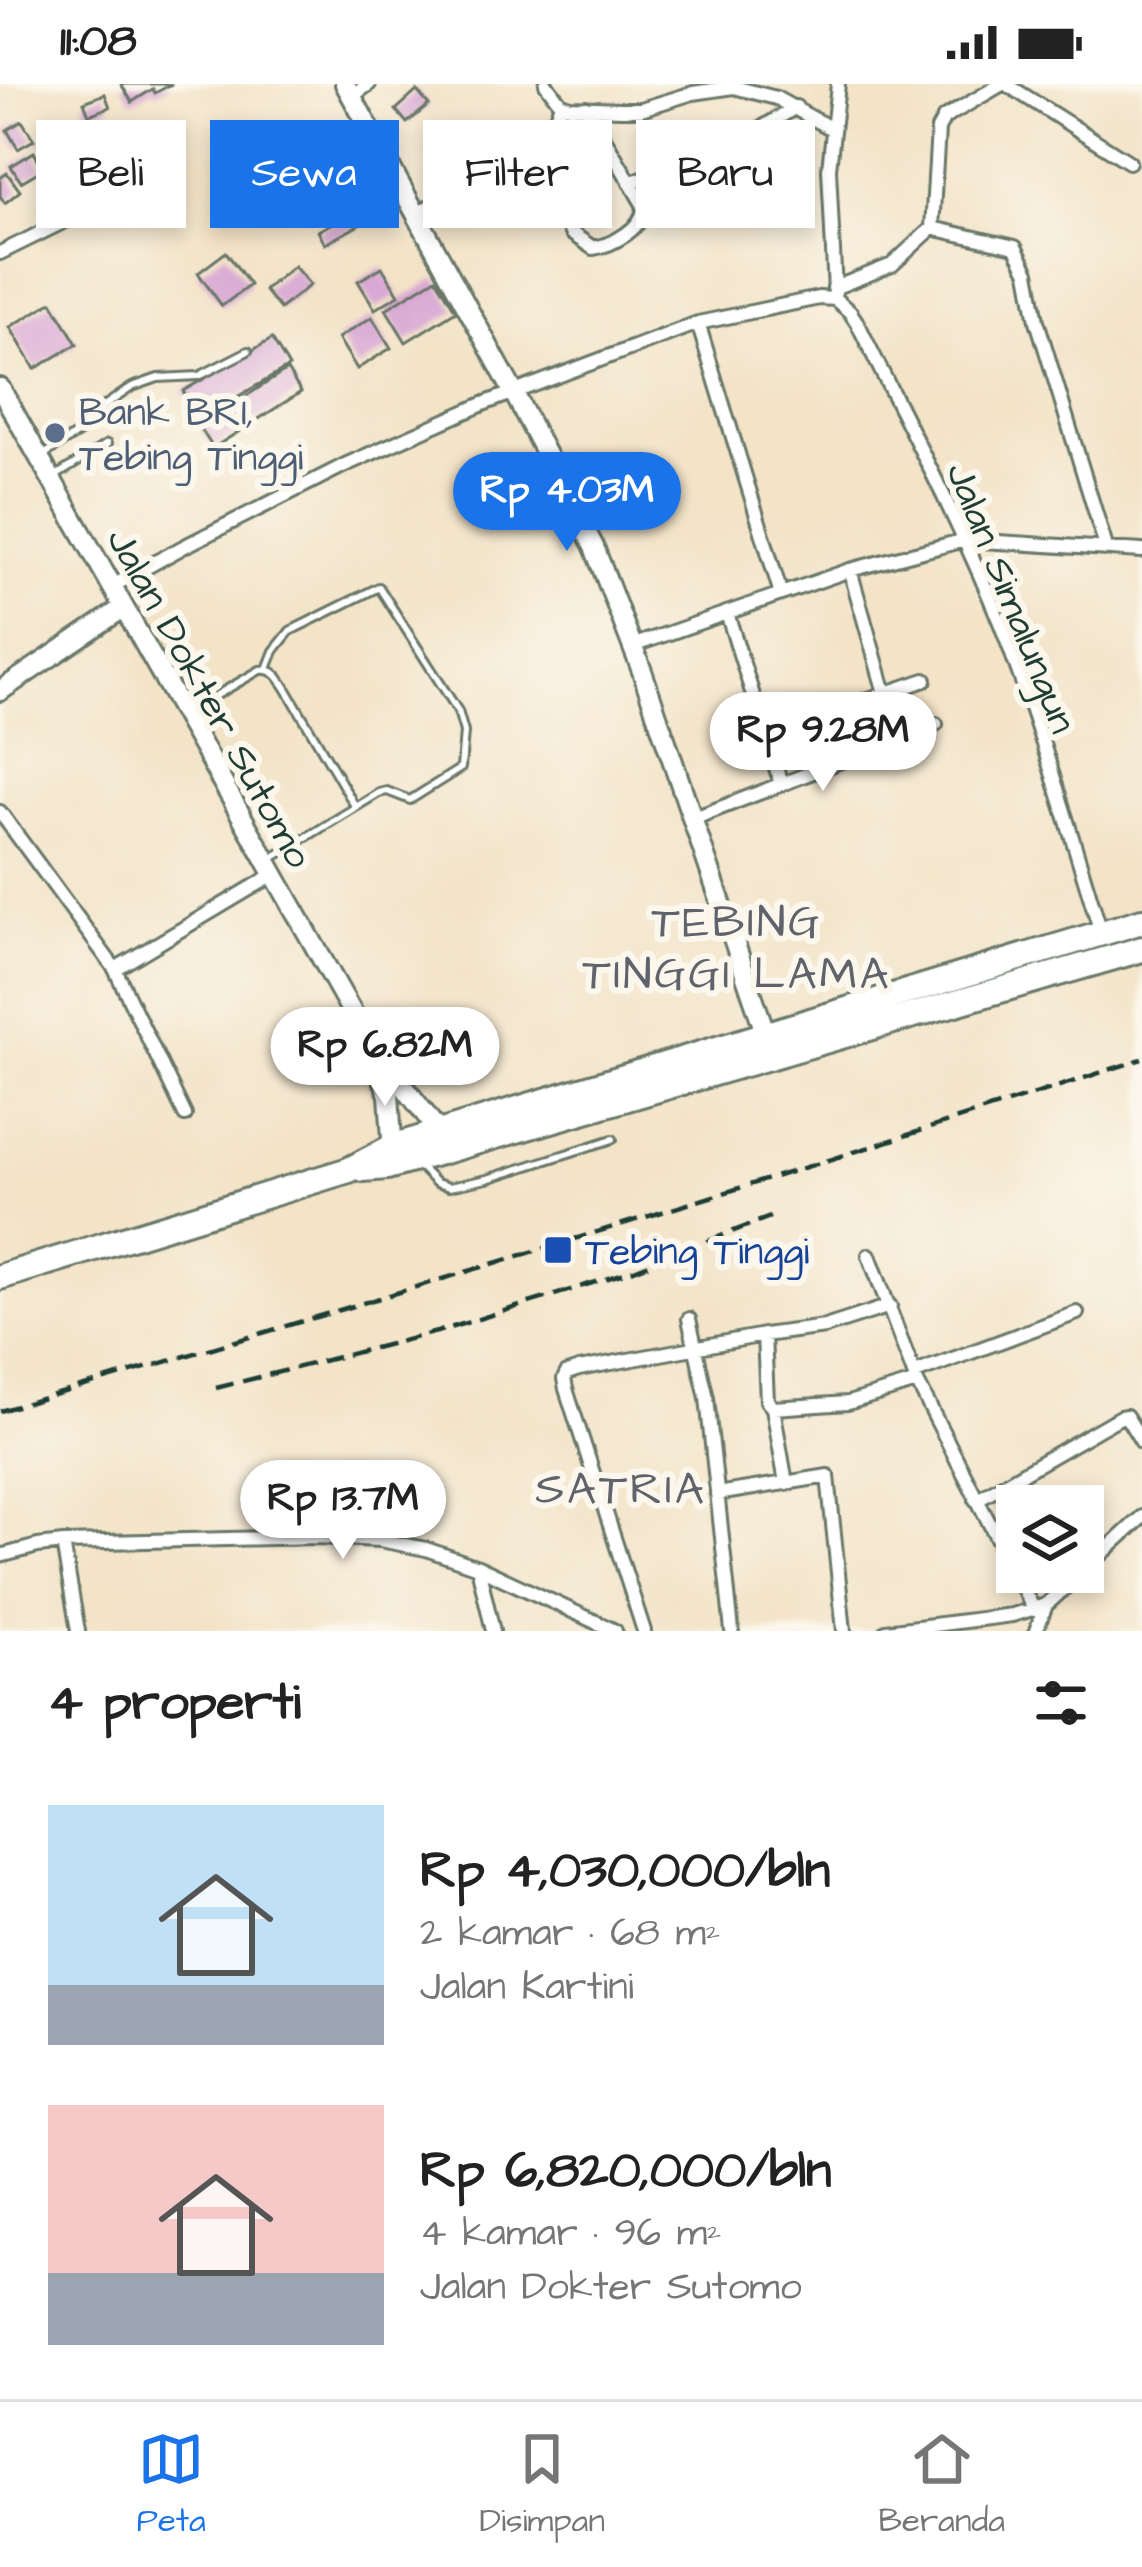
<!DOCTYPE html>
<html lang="id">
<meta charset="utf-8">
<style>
:root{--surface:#fff;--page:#f2f2f2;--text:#222;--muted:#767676;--line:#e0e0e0;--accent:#1a73e8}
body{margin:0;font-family:"Architects Daughter",sans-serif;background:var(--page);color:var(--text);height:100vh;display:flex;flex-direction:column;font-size:45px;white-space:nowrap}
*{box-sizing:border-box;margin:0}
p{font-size:39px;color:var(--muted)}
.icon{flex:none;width:66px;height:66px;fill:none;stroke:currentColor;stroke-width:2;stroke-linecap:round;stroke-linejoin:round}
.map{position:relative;height:1547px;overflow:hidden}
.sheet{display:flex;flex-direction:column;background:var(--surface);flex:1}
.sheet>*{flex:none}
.hud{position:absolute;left:36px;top:36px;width:1071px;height:108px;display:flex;gap:24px}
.fabs{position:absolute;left:996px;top:1401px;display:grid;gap:24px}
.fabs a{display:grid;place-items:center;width:108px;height:108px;border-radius:0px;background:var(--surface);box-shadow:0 6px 18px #0003;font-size:60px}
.price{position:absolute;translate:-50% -102px;padding:0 27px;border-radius:42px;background:#fff;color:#222;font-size:39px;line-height:78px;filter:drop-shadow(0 3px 6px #0008)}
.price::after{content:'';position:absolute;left:50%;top:72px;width:36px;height:27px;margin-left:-18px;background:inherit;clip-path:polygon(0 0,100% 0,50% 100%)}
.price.on{background:var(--accent);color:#fff}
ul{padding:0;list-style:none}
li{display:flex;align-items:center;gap:36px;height:300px;padding:0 48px}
li span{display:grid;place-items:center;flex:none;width:336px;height:240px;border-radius:0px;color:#555}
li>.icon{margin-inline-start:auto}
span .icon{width:144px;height:144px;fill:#fffc;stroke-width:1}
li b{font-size:51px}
h2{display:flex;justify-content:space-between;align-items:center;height:144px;padding:0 48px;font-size:51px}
.chip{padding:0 42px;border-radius:0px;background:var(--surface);box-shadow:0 6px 18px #0003;font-size:42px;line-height:108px}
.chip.on{background:var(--accent);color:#fff}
.status{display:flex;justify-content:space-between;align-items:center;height:84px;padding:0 60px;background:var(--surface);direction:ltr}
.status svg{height:33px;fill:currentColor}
.tabs{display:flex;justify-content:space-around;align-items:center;height:168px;border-top:3px solid var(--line);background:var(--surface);font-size:33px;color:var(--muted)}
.tabs a{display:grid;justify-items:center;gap:6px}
.tabs .on{color:var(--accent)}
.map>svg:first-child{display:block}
.building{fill:#d9a8d4}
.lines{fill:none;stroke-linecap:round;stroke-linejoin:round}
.lane-casing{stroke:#697767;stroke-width:12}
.street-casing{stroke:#697767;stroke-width:18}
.secondary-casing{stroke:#697767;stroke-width:24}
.highway-casing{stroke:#697767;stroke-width:30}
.lane{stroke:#fff;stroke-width:6}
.street{stroke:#fff;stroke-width:12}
.secondary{stroke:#fff;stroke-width:18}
.highway{stroke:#fff;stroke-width:24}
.rail{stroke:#1f3d34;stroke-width:4.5;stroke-dasharray:18 9;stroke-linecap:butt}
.service-dot{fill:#5c6f8a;stroke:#fbf7ec;stroke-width:4.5}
.transit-dot{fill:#1a4fb4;stroke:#fbf7ec;stroke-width:4.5}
.labels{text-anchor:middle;stroke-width:12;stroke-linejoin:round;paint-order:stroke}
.service-label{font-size:39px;fill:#4e5e75;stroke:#fbf7ec;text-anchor:start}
.street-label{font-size:39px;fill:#1f3d34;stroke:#fbf7ec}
.transit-label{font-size:39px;fill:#164399;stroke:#fbf7ec;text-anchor:start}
.quarter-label{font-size:45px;letter-spacing:3px;fill:#60626c;stroke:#fbf7ec}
</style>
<div class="status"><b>11:08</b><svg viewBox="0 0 49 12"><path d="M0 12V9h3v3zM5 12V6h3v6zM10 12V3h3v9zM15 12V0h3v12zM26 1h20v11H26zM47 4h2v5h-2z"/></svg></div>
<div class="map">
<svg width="1142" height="1547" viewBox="0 0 1142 1547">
<rect width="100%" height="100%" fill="#fbf7ec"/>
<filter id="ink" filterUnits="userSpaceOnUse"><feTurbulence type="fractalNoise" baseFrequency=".00833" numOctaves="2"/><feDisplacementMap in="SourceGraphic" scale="24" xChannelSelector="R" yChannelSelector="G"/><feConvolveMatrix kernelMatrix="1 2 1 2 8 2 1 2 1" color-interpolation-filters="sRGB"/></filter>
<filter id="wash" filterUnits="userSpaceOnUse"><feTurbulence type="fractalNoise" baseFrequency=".004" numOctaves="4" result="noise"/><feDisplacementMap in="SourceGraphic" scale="48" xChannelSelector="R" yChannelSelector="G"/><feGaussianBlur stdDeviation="2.7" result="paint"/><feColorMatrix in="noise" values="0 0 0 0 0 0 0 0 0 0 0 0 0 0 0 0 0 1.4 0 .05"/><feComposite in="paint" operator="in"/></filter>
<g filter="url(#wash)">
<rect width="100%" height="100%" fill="#f3e3c7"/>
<g id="blocks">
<path class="building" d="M121,0h51l-17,9 -2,-4 -21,13z
M417,7l12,14 -22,18 -11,-13z
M105,10l5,13 -21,8 -5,-13z
M22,37l12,19 -16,9 -11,-19z
M65,39l32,49 -24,16 -33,-49z
M131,50l9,14 -28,17 -9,-15z
M34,68l9,17 -22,13 -10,-16z
M150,71l11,18 -26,16 -11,-19z
M7,89l13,18 -15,12 -5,-7v-18z
M356,126l7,13 -38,21 -7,-13z
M226,168l24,33 -28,21 -24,-33z
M294,182l16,19 -30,24 -16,-19z
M382,183l17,28 -24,14 -17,-28z
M436,194l20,33 -50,31 -20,-33z
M52,218l25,42 -42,25 -25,-42z
M372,233l19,31 -34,21 -19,-31z
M272,255l17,28 -90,52 -16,-28z
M287,286l14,22 -88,56 -14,-22z"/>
</g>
</g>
<g filter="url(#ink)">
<use href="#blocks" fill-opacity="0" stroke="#697767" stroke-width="3"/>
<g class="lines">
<defs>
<path id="lane" d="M42,372l46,-29 13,-19 31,-21 26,-9 41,-2 49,-25
M54,393l53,-33
M267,585l7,-18 16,-20 89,-44 79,124 6,21 -3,36 -51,32 -23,-9 -8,2 -110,67
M186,629l74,-43c13,-2 19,7 26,18l69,118
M420,1083l16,16 13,4 38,-8 126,-40"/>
<path id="street" d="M546,0l15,20 10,3 49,2h21l52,-16 41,-6 42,11 56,31
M1006,0l123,78
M352,12l17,-12
M527,54l44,95 22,15c20,-3 51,-20 51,-42l-58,-99
M630,99l130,-54 36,-22
M417,131l139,-98 5,-13
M932,144l6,-99 6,-11 58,-34
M0,169l126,-62
M834,204l58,-23 40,-37 83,19 13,25 9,49 69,226
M835,208l-6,-123 9,-85
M835,215l15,13 8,12c49,100 102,198 143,301 39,100 68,205 100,307
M698,239l83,271
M850,486l35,123
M111,503l72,-40 162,-82 138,-61 215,-81 121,-25 16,1
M727,529l54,171
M632,562l218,-76 115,-30 177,11
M765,650l160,-54
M0,728l115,157 70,146
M692,735l244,-95
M115,885l158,-94
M869,1171l48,127 117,228
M689,1235l18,79 25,233
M764,1251l3,66 6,7 75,-5 69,-21
M915,1289l162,-60
M773,1324l13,75
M717,1410l111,-18 16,155
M976,1416l144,-83 6,-1 16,26
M63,1459l15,88
M0,1472l38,-10 25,-3 253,-6 64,3 46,9 52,18 137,64
M478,1483l15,64
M644,1547l-78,-242 -2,-10 3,-6 12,-4 185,-34 61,-8 65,-21
M886,1547l126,-16 34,-10 96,-88
M1036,1547l10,-26"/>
<path id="secondary" d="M345,0l169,309 80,154 48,124 124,364
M0,304l366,649 80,104
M0,607l123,-83
M377,980l12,31 4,59"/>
<path id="highway" d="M363,1085l24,-2 64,-18 691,-200
M0,1193l349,-107 43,-23 750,-226"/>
</defs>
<use href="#lane" class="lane-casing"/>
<use href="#street" class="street-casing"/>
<use href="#secondary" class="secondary-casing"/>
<use href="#highway" class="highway-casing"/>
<use href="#lane" class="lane"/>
<use href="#street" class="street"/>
<use href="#secondary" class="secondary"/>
<use href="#highway" class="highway"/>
<path class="rail" d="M216,1304l221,-56 197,-62 136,-53
M0,1327c382,-113 764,-227 1142,-352"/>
</g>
</g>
<circle class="service-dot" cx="55" cy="349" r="12"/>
<rect class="transit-dot" x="543" y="1151" width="30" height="30" rx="6"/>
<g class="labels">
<g class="service-label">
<text x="79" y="341">Bank BRI,<tspan x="79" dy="45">Tebing Tinggi</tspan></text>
</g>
<g class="street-label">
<text transform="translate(1013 513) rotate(68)" y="14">Jalan Simalungun</text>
<text transform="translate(211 613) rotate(61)" y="14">Jalan Dokter Sutomo</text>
</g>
<g class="transit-label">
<text x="585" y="1180">Tebing Tinggi</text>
</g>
<g class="quarter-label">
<text x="737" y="852">TEBING<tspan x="737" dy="52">TINGGI LAMA</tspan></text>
<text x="621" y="1419">SATRIA</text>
</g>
</g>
</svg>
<div class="fabs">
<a><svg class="icon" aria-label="layers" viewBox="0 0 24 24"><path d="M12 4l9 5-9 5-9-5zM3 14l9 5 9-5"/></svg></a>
</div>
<b class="price on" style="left:567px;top:470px">Rp 4.03M</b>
<b class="price" style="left:823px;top:710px">Rp 9.28M</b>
<b class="price" style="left:385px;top:1025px">Rp 6.82M</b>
<b class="price" style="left:343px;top:1478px">Rp 13.7M</b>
<div class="hud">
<a class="chip">Beli</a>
<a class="chip on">Sewa</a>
<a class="chip">Filter</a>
<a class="chip">Baru</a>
</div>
</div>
<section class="sheet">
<h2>4 properti<svg class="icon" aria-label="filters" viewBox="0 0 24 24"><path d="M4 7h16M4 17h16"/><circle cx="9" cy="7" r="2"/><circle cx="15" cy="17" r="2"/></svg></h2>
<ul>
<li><span style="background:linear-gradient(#bfe0f5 75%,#9aa5b1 0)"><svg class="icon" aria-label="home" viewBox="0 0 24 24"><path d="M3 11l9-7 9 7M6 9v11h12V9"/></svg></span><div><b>Rp 4,030,000/bln</b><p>2 kamar · 68 m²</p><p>Jalan Kartini</p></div></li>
<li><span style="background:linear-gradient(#f6c9c9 70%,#9aa5b1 0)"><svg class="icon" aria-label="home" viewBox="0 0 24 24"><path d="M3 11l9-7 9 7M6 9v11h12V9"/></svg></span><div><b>Rp 6,820,000/bln</b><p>4 kamar · 96 m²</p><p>Jalan Dokter Sutomo</p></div></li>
</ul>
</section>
<nav class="tabs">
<a class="on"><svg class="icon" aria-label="map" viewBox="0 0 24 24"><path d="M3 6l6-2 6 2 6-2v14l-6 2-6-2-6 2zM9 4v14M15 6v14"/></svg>Peta</a>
<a><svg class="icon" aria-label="saved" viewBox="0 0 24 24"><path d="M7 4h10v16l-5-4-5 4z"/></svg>Disimpan</a>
<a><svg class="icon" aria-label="home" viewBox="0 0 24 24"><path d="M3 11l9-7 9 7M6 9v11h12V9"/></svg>Beranda</a>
</nav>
